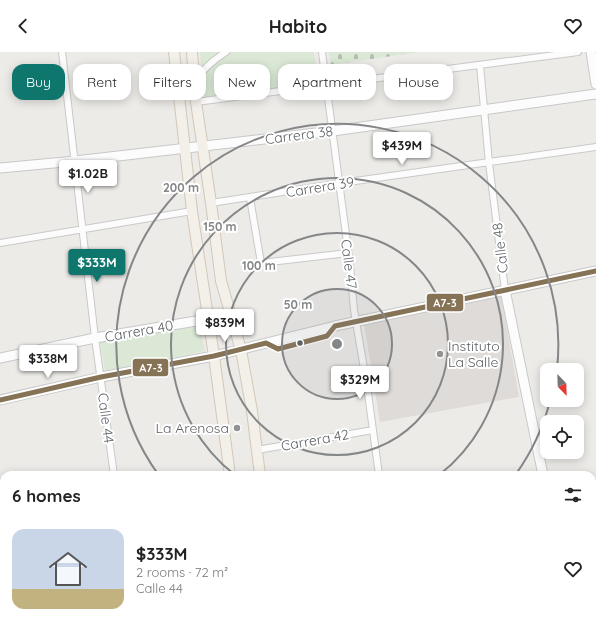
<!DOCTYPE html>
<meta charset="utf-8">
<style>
:root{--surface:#fff;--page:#f2f2f2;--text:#222;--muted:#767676;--line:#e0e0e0;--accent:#0f766e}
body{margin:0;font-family:Quicksand,sans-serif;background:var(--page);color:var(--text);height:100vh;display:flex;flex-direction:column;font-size:15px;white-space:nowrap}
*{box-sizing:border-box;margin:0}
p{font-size:13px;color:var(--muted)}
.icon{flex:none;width:22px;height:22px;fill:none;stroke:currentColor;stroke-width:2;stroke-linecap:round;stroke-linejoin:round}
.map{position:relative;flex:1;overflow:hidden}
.drawer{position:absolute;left:0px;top:419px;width:596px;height:156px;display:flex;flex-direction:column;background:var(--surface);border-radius:12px 12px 0 0;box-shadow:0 2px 10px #0003}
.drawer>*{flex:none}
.guide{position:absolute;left:12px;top:12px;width:572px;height:36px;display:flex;gap:8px}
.needle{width:26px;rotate:157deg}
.controls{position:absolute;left:540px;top:311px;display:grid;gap:8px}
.controls a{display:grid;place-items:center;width:44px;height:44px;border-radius:8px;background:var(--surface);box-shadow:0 2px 10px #0003;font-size:20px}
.price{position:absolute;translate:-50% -34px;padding:0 9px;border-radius:4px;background:#fff;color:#222;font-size:13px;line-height:26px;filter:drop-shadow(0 1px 2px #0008)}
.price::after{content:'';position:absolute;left:50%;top:24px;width:12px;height:9px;margin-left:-6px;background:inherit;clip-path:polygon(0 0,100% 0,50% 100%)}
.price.current{background:var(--accent);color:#fff}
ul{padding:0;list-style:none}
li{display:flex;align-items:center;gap:12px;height:100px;padding:0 12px}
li+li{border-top:1px solid var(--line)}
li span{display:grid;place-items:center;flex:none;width:112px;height:80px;border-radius:12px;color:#555}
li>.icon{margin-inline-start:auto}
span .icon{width:48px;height:48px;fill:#fffc;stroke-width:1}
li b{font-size:17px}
h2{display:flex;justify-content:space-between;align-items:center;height:48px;padding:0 12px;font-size:17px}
.chip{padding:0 14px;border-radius:12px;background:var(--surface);box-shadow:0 2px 10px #0003;font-size:14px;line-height:36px}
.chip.current{background:var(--accent);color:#fff}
header{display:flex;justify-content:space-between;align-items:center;height:52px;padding:0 12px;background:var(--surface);font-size:18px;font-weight:700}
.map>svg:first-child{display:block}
.education{fill:#dfdbd8}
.cemetery{fill:url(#cemetery-stones)}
.park{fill:#dae8d5}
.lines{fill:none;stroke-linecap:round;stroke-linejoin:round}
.street-casing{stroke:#c9c9c8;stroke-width:8}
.secondary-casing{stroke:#c7c8c8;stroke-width:11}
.primary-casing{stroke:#d3c7b8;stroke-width:12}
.street{stroke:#fcfcfc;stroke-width:6}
.secondary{stroke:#fcfcfc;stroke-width:9}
.primary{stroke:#f3efe9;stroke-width:10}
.bus-1-casing{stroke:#fff;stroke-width:8}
.bus-1{stroke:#867356;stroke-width:5}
.ring{fill:none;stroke:#848688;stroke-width:2}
.bus-dot{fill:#5e6266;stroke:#fff;stroke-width:1.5}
.poi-dot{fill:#909294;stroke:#fff;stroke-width:1.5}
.labels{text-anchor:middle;stroke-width:4;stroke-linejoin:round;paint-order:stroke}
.street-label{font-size:14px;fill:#5e6266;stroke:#fff}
.poi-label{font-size:14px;fill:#5e6266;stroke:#fff;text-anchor:start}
.centre{fill:#848688;stroke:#fff;stroke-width:2}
.ring-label{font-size:12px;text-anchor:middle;font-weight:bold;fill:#848688;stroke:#fff;stroke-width:4;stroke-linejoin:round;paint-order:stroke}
.line-badge{stroke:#fff;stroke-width:1.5}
.badge-label{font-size:11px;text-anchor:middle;font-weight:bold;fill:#fff}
</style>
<header><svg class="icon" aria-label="back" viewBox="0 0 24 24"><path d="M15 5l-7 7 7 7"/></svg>Habito<svg class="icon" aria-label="heart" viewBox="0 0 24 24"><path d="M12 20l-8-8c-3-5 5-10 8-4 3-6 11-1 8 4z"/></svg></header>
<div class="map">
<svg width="596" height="575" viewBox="0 0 596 575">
<defs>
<pattern id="cemetery-stones" width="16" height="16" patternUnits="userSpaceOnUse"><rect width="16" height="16" fill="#dae8d5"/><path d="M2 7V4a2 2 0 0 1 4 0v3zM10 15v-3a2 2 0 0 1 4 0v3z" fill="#b4bfb1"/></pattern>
</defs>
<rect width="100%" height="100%" fill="#edebe8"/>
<path class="education" d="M501,243l18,102 -139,25 -16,-98z"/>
<path class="cemetery" d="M329,0h90l-88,13z"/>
<path class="park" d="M200,0h114l4,31 -114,15z
M199,271l6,28 -100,20 -5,-30z"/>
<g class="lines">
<defs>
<path id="street" d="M62,0l33,286 19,137
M322,0l28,213 4,45 13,76 12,89
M480,13l9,98 16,127
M195,31c7,-14 18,-23 31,-31
M196,50l382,-50
M250,146l11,65 87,-10
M211,151l130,-20 255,-36
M0,191l192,-32
M257,398l116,-20
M0,504l4,32
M9,571l1,4
M133,571l1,4
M401,571l1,4"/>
<path id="secondary" d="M591,0l5,32
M0,116l75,-7 258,-30 263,-37
M505,238l38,185
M0,306l95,-20 113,-19
M0,348l101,-23 113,-21 121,-30 261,-55
M592,439h4
M0,531l4,-1
M556,571v4"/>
<path id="primary" d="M174,0l18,159 22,145 16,119
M192,0l4,50 15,101 10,78 20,69 11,61 8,64
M246,571l1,4
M266,571v4"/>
</defs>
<use href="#street" class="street-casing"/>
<use href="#secondary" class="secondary-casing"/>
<use href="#primary" class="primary-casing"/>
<use href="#street" class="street"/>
<use href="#secondary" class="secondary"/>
<use href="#primary" class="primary"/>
<defs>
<path id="bus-1" d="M0,348l101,-23 113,-21 52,-13 12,6 49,-13 8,-10 261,-55"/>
</defs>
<use href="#bus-1" class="bus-1-casing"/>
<use href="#bus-1" class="bus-1"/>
</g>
<circle cx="337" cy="292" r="55" fill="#848688" fill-opacity=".12"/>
<g class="ring">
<circle cx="337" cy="292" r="55"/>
<circle cx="337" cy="292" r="111"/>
<path d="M235 423A166 166 0 1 1 439 423"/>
<path d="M550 349A221 221 0 0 1 516 422M158 422A221 221 0 1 1 557 317"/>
</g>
<circle class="bus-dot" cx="300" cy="291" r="3.5"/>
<g class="poi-dot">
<circle cx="440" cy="302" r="4"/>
<circle cx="237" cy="376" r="4"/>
</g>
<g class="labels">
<g class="street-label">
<text transform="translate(299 83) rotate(-7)" y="5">Carrera 38</text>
<text transform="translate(320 135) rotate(-9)" y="5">Carrera 39</text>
<text transform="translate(500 196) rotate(-97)" y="5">Calle 48</text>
<text transform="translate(349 212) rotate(83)" y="5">Calle 47</text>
<text transform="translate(139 279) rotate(-10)" y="5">Carrera 40</text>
<text transform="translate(106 366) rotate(83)" y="5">Calle 44</text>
<text transform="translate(315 388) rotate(-10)" y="5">Carrera 42</text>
</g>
<g class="poi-label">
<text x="448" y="299">Instituto<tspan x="448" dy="16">La Salle</tspan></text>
<text x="229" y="381" text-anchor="end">La Arenosa</text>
</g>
</g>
<circle cx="337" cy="292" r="6" class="centre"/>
<g class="ring-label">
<text x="181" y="140">200 m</text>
<text x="220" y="179">150 m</text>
<text x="259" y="218">100 m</text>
<text x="298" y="257">50 m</text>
</g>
<g class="line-badge">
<rect x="426" y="241" width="38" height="19" rx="4" fill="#867356"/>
<rect x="132" y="306" width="37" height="19" rx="4" fill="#867356"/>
</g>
<g class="badge-label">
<text x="445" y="255">A7-3</text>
<text x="151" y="320">A7-3</text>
</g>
</svg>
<div class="controls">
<a><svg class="needle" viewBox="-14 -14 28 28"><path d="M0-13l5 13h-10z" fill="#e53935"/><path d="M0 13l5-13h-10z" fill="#767676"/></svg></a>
<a><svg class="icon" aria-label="locate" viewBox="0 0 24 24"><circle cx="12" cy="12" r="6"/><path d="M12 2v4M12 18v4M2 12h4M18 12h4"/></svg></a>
</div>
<b class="price" style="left:402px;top:114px">$439M</b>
<b class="price" style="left:88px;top:142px">$1.02B</b>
<b class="price current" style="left:97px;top:231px">$333M</b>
<b class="price" style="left:225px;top:291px">$839M</b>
<b class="price" style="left:48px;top:327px">$338M</b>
<b class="price" style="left:360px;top:348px">$329M</b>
<div class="guide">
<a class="chip current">Buy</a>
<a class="chip">Rent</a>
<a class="chip">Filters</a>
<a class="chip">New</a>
<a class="chip">Apartment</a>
<a class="chip">House</a>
</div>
<section class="drawer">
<h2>6 homes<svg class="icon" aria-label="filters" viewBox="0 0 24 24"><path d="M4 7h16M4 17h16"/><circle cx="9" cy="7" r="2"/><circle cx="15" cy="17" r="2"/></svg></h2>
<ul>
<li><span style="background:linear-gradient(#c9d6e8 75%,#c2b280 0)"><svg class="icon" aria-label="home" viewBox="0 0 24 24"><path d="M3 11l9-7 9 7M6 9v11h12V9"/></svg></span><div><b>$333M</b><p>2 rooms · 72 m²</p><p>Calle 44</p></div><svg class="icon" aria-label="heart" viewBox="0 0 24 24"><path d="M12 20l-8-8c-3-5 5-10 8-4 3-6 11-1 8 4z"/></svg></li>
</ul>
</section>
</div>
